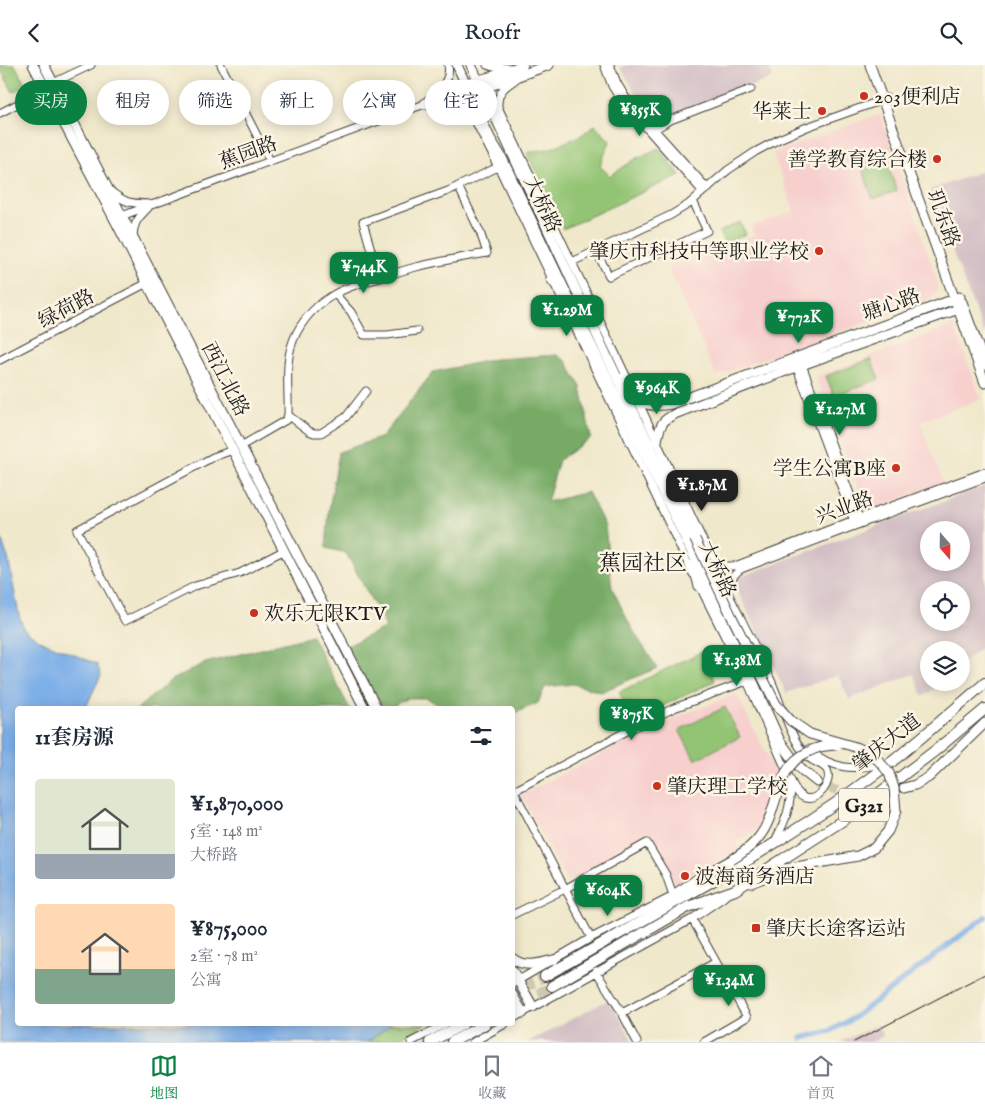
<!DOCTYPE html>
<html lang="zh">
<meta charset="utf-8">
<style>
:root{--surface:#fff;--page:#f2f2f3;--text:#1f2937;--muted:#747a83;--line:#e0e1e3;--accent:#0b8043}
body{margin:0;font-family:"IM FELL English","Noto Serif SC",serif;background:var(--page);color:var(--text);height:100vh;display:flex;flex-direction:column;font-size:19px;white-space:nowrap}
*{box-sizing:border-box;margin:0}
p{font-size:16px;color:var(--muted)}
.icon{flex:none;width:28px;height:28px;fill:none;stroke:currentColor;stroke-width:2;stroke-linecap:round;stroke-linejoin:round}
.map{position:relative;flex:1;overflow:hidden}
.details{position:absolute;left:15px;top:641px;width:500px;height:320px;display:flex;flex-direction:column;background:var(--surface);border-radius:5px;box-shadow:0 2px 12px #0003}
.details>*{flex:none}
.top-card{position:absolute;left:15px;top:15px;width:500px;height:45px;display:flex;gap:10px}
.needle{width:32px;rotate:160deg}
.buttons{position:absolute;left:920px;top:456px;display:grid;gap:10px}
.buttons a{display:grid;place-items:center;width:50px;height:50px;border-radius:50%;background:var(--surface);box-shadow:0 2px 12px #0003;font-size:25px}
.price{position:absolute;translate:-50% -42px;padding:0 11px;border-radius:10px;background:var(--accent);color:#fff;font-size:16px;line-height:32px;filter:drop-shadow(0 1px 2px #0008)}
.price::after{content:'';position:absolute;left:50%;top:30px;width:15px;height:11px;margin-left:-8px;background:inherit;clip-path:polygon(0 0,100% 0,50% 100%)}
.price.selected{background:#222;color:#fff}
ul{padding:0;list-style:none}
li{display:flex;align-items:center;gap:15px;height:125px;padding:0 20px}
li span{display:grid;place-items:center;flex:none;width:140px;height:100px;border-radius:5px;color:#555}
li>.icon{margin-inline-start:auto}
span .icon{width:60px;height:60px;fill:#fffc;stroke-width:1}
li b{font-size:21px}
h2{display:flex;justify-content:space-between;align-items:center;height:60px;padding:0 20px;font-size:21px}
.pill{padding:0 18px;border-radius:22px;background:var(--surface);box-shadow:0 2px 12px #0003;font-size:18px;line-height:45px}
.pill.selected{background:var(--accent);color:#fff}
header{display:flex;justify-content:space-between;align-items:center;height:65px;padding:0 20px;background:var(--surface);font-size:22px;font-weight:600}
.tab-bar{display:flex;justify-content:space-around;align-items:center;height:70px;border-top:1px solid var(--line);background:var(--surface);font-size:14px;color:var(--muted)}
.tab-bar a{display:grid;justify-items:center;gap:2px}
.tab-bar .selected{color:var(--accent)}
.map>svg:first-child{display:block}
.built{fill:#f7d0ce}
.industrial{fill:#d2bec4;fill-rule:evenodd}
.green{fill:#93c473;stroke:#587048}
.forest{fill:#76aa65;stroke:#496340}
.water{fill:#7caee8;stroke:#4c6582}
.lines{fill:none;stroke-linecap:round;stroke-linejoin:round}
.canal{stroke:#7caee8;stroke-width:5.5}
.major-tunnel{stroke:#d0c9b1;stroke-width:9;stroke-dasharray:9 4.5;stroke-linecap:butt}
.highway-tunnel{stroke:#d0c9b1;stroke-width:10;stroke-dasharray:10 5;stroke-linecap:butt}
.minor-casing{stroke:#3c3b36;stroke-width:9}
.major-casing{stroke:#3c3b36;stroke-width:11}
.highway-casing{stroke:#3c3b36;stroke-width:12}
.minor{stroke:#fff;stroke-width:7}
.major{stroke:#fff;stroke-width:9}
.highway{stroke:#fff;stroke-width:10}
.rail{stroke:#1c1c1c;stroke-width:1}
.major-bridge-casing{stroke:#3c3b36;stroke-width:11;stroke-linecap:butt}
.major-bridge{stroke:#fff;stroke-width:9}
.poi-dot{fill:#c8321e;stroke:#fcf5e5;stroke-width:2}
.labels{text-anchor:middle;stroke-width:5;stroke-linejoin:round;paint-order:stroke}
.shield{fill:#fcf5e5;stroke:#5f5d58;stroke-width:1}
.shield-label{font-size:19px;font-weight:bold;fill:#1c1c1c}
.poi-label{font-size:20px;fill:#1c1c1c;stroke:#fcf5e5;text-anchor:start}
.street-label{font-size:20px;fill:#1c1c1c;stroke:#fcf5e5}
.quarter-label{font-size:22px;fill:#1c1c1c;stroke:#fcf5e5}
</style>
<header><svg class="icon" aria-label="back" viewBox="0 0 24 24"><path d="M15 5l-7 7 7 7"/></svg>Roofr<svg class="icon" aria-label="search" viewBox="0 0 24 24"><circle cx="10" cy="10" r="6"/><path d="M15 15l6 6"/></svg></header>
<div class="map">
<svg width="985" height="977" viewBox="0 0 985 977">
<rect width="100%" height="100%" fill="#fcf5e5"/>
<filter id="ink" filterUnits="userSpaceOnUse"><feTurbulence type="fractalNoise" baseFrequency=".02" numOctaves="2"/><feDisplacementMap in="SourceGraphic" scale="10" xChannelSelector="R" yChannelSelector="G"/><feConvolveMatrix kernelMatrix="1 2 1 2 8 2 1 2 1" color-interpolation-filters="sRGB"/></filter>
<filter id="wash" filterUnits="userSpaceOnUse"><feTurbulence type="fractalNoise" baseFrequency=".0096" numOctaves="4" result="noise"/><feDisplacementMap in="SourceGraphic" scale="20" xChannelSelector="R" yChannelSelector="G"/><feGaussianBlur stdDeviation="1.12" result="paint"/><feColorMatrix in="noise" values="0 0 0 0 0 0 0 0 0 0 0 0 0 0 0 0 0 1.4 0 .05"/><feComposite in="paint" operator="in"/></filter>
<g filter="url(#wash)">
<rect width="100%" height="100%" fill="#f0e8cb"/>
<path class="built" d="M880,49l57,166 1,9 -3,5 -4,5 -215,77 -48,-109 86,-32 -3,-8 43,-16 -21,-58z
M954,260l27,74 -61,23 23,60 -76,29 -51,-134z
M736,629l42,82 -19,53 -23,12 5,10 -63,37 -30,-51 -81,45 -46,-87 139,-71z"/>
<path class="industrial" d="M627,0h141l5,13 -116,43 -19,-24 -18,-30z
M985,105v166l-38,-99 -17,-47z
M985,421v158l-24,20v-14h-32v33h11l-17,14 -9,-23 -65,25 -11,-24 -52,18 -50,-106 1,-6 5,-5zM929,465h32v33h-32zM929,525h32v33h-32z
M610,934l23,43h-105z
M878,960l5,11 -11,6h-32z"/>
<path class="green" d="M0,0h15l11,20 -13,7 -13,-24z
M595,60l15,16 -10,25 10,10 27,-18 22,-10 21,27 -117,54 -36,-76 24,-5 29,-12z
M884,89l13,37 -24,8 -13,-36z
M740,157l6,12 -21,10 -6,-12z
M871,294l8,20 -45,17 -8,-20z
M701,587l14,29 -82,39 -14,-28z
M725,642l15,30 -45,23 -16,-30z
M392,959h33l-32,18h-26z"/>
<path class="forest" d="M557,290l9,6 15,26 10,51 -32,22 -12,42 41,-10 17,34 7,62 19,39 26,41 -56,24 -28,-8 -28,3 -7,16 -25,11 -1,-5h-68l-17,-11h-19l-21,11h-9l-31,-63 39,-19 -40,-74 -20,-5 3,-38 10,-58 43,-15 51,-65 62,-13z
M312,571l38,73h-213l34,-29 34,-17z"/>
<path class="water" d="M0,471l8,22 11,57 5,14 15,11 58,24 4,11 -14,30 1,4h-70v315h374l-25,18h-367z"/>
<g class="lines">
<path class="canal" d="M802,973l28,-7 22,-12 133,-102"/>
</g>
</g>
<g filter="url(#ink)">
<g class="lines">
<path class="major-tunnel" d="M817,717c29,16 56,13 87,6"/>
<path class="highway-tunnel" d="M512,930l33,-19
M512,943l40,-22"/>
<defs>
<path id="minor" d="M221,0l49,96
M487,0l6,2 20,1
M604,0l8,21 7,11 84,95
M610,0l7,18 9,15 82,91
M515,15c-11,7 -18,13 -17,27l131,275
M53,18l38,-18
M437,29l19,-9 22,-5
M440,38l16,-6 26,-8
M422,40c12,-12 30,-21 26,-40
M0,48l46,-24
M654,64l10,-5 4,-3 83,-32
M109,125c17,13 19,13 40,14
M119,152l303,-112c17,-1 37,-2 50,10l24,47 197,412
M133,172c1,-15 5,-19 15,-29
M596,186l13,25 98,-45 -14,-30
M572,197l99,-47 18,-11 39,-34 27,-18 24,-13 28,-12 81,-29
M379,213l-16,-56 85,-31 50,-24
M335,229l16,18 13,23h23l30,-4
M0,295l147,-77
M801,297l59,159
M795,298l60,161
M637,334c30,64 59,128 90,192 14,28 29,56 42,85 10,20 15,43 26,63 3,6 8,14 13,18 5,5 15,7 19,13 6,12 -9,32 -22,28 -7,-2 -11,-11 -14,-17l-44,-100 -49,-98
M288,350l21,16 5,2h7l25,-16 20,-26
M241,381l45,-26 2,-5c1,-22 -3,-47 3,-68 6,-21 21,-39 39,-50 15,-10 33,-15 50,-19 12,-4 24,-8 36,-11 24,-6 48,-10 71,-14l-7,-21 -22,-46
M233,385l-20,7 -136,73 48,91 70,-35 45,-13 43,-22
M713,497l14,4h8l119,-46 131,-48
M728,527c1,-11 4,-16 13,-23l108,-41 136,-50
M808,684c25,21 46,22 76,14
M514,726l77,147
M512,727l115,-61 47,-23 73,-27
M774,778c12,-23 17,-35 17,-61
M512,850l53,-26 82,-46 19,32 7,20
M692,854l55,98 -43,25
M596,906l26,42 15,29
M512,919l79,-46 86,-44
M622,948l94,-51
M512,954l180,-100 32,-22
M411,977l34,-18
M473,977l32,-18"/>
<path id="major" d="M33,0l84,159 248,485
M44,0l333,644
M457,0l33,73 11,18 70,147 127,262 24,54 30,60 28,62 13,18 10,12 14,11
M471,0l134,287 90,187
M870,0l115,318
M478,15l13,-3 32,-12
M482,24l67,-24
M492,80l4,17
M551,214l11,13
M962,237l23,63
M623,313c4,6 8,15 13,20 9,9 24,8 35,6l289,-107
M657,376c3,-17 5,-21 20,-28l119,-46 168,-60
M671,407l4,15
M693,500l6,21
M904,723l11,-3 14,-8 56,-54
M751,818l34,-14
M673,830l29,-19
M512,893c14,11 26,5 42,2
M512,905l21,37
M512,929l11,19"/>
<path id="highway" d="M545,911l194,-110 67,-43 27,-18 60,-44 29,-24 63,-54
M552,921l136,-79 47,-17 48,-31 62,-40 91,-69 49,-41
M430,977l33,-18
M452,977l33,-18"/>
</defs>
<use href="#minor" class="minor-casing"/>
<use href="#major" class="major-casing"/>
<use href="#highway" class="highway-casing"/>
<use href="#minor" class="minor"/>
<use href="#major" class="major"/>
<use href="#highway" class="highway"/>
<path class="rail" d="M854,977l131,-68"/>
<defs>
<path id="major-bridge" d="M695,474l37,78 44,87 15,17 19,13 42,12 14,5 13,10 10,12 5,15 2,23 -8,20 -14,17 -16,8 -73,13
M702,811c20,-11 43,-21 57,-39 21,-26 14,-69 49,-85 9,-5 18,-7 29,-7"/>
</defs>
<use href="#major-bridge" class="major-bridge-casing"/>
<use href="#major-bridge" class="major-bridge"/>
</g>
</g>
<g class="poi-dot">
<circle cx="864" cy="31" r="5"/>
<circle cx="822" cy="46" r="5"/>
<circle cx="937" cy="94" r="5"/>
<circle cx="819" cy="186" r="5"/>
<circle cx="896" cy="403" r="5"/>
<circle cx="254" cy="548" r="5"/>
<circle cx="657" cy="721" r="5"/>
<circle cx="685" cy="811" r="5"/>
<rect x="751" y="858" width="10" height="10" rx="2.5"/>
</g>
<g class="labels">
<rect class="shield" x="839" y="723.5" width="50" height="33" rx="4"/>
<g class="shield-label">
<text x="864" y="747">G321</text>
</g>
<g class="poi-label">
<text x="874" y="38">203便利店</text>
<text x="812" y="53" text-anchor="end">华莱士</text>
<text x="927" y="101" text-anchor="end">善学教育综合楼</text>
<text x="809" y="193" text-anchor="end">肇庆市科技中等职业学校</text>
<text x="886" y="410" text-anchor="end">学生公寓B座</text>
<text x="264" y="555">欢乐无限KTV</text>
<text x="667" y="728">肇庆理工学校</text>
<text x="695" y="818">波海商务酒店</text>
<text x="766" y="870">肇庆长途客运站</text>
</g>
<g class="street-label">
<text transform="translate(248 87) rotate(-20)" y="7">蕉园路</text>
<text transform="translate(543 139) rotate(65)" y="7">大桥路</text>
<text transform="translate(944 153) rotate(70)" y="7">玑东路</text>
<text transform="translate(891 239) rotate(-20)" y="7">塘心路</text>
<text transform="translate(66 243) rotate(-28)" y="7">绿荷路</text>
<text transform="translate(226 314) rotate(63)" y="7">西江北路</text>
<text transform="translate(844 442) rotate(-20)" y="7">兴业路</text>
<text transform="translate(718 504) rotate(65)" y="7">大桥路</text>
<text transform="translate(886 677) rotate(-38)" y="7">肇庆大道</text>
</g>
<g class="quarter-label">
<text x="643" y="505">蕉园社区</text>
</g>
</g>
</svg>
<div class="buttons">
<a><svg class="needle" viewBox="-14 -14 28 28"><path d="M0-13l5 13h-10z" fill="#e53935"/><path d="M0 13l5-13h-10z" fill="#747a83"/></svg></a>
<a><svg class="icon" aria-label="locate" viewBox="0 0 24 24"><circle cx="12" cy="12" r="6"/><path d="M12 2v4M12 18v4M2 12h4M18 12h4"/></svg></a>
<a><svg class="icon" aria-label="layers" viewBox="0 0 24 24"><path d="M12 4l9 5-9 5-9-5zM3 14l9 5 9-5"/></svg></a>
</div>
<b class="price" style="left:640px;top:72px">¥855K</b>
<b class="price" style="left:364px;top:229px">¥744K</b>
<b class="price" style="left:567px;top:272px">¥1.29M</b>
<b class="price" style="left:799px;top:279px">¥772K</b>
<b class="price" style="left:657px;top:350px">¥964K</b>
<b class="price" style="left:840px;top:371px">¥1.27M</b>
<b class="price selected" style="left:702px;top:447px">¥1.87M</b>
<b class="price" style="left:737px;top:622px">¥1.38M</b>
<b class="price" style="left:632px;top:676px">¥875K</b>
<b class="price" style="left:608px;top:852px">¥604K</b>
<b class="price" style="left:729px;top:942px">¥1.34M</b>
<div class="top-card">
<a class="pill selected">买房</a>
<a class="pill">租房</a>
<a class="pill">筛选</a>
<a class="pill">新上</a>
<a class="pill">公寓</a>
<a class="pill">住宅</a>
</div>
<section class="details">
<h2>11套房源<svg class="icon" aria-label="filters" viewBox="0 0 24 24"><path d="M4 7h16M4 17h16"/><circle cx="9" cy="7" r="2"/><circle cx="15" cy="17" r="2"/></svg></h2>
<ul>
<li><span style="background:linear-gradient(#dfe7d0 75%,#9aa5b1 0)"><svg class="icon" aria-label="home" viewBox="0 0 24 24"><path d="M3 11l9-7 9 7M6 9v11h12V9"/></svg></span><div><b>¥1,870,000</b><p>5室 · 148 m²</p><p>大桥路</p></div></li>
<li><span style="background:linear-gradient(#ffd9b3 65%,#7fa58c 0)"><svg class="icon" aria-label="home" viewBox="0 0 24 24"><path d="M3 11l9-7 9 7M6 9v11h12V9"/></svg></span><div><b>¥875,000</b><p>2室 · 78 m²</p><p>公寓</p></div></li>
</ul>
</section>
</div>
<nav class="tab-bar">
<a class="selected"><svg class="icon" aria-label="map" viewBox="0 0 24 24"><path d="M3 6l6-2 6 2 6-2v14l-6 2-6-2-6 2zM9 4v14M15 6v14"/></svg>地图</a>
<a><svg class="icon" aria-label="saved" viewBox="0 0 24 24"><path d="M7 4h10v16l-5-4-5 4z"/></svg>收藏</a>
<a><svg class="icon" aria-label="home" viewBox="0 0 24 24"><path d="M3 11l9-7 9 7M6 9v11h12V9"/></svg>首页</a>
</nav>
